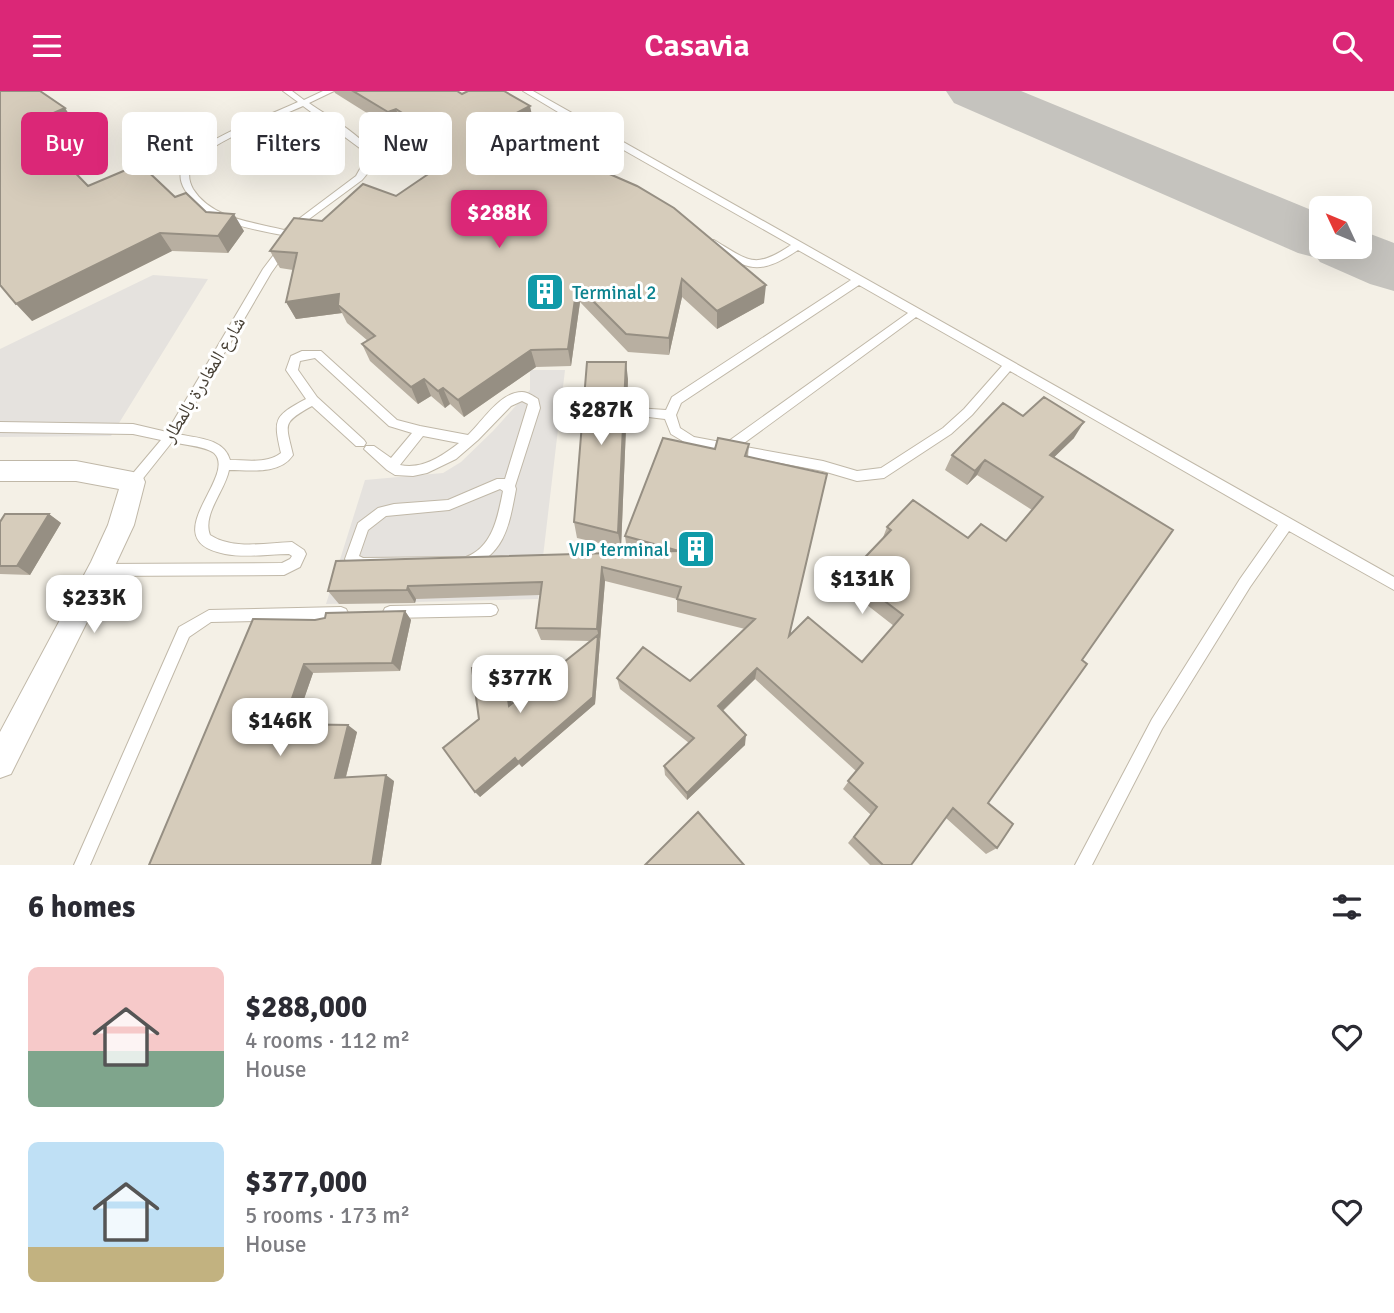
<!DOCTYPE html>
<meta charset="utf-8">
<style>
:root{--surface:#fff;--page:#f2f2f3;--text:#2b2b33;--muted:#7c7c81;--accent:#db2777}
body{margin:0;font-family:Signika,"Noto Naskh Arabic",sans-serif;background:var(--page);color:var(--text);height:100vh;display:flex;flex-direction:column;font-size:26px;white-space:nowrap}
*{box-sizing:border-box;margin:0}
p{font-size:23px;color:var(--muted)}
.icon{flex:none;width:38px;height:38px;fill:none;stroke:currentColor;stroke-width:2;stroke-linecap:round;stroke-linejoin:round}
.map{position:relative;height:774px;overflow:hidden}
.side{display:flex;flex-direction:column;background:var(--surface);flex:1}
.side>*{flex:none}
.banner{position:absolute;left:21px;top:21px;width:700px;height:63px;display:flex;gap:14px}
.needle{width:46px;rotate:314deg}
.buttons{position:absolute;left:1309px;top:105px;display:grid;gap:14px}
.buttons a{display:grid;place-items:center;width:63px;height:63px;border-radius:10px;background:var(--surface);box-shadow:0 7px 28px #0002;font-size:35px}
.price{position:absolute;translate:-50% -60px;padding:0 16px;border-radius:14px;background:#fff;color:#222;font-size:23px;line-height:46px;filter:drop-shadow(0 2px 4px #0008)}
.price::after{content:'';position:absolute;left:50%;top:42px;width:21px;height:16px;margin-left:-10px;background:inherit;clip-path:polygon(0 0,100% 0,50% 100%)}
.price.on{background:var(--accent);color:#fff}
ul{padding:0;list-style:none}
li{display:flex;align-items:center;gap:21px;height:175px;padding:0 28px}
li span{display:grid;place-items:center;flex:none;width:196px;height:140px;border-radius:10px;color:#555}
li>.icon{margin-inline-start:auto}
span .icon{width:84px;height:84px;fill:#fffc;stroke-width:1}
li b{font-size:30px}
h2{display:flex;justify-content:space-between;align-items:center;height:84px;padding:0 28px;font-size:30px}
.pill{padding:0 24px;border-radius:10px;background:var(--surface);box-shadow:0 7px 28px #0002;font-size:24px;line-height:63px}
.pill.on{background:var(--accent);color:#fff}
header{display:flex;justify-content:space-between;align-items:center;height:91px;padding:0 28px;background:var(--accent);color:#fff;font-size:32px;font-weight:600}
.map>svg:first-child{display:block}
.parking{fill:#e5e2de}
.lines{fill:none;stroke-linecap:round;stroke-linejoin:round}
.taxiway{fill:#c5c3be;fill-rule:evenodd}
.service-casing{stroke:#c0b8a8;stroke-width:2}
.minor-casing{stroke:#c0b8a8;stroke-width:2}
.service{fill:#fff;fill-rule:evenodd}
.minor{fill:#fff;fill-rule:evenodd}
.wall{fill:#b8afa1}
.shaded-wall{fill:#968f83}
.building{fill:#d6ccbb;stroke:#968f83;stroke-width:2}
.labels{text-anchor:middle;stroke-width:6;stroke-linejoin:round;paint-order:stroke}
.culture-label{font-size:19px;fill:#0d838f;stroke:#fff;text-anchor:start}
.street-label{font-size:19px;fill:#474035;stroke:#fff}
</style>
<header><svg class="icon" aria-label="menu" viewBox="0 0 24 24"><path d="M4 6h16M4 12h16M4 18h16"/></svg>Casavia<svg class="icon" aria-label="search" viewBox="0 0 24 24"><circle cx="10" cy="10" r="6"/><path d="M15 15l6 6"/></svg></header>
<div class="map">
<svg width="1394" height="774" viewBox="0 0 1394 774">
<rect width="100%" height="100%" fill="#f4f0e6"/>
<path class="parking" d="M153,184l55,4 -97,157 -111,1v-88z
M530,279h35l-27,229 -212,5 39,-124 78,-7 18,-11 32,-31 37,-41z"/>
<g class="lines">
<path class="taxiway" d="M946,0h75l300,123v33h39v-17l34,13v48l-24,-7 -50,-22 -3,-4 -19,-5 -344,-150z"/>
<defs>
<path id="service" d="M283,0h9l12,9 19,-9h11l-25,12c15,11 60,36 64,53 2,9 -5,17 -11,24l-76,56c-36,-8 -80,-12 -101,-46 -8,-13 -5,-24 6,-34 22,-21 77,-40 107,-54zM303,15l58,43 4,11 -9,16 -72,54c-31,-8 -72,-11 -91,-41 -6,-11 -5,-21 4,-29 23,-23 75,-40 106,-54z
M523,0h10l861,486v13l-105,-59 -39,56 -88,142 -70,136h-17l77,-146 88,-140 38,-54 -268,-154 -38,44 -21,19 -67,44 -27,3 -34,-10 -132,-25 -20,-12 -6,-15 -33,-4 -2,-3 2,-3 4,-1 30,2 6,-13 179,-117 -53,-30c-42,28 -51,19 -90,-6v-4h6c35,21 40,30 77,5l-178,-101 -24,16v4l12,9 -7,2 -12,-8 -2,-8 27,-19 -33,-19 -48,26h-6v-4l48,-25zM859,194l49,28 -182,130 -32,-6 -14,-9 -4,-13 5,-12zM916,226l86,49 -38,43 -21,19 -62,40 -24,3 -34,-10 -83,-15z
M285,152l5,3 -19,27 -94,161c19,4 47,4 53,26 16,0 37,4 51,-7 -8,-34 -7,-37 25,-54l-20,-29 5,-14 11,-5h19l76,69 23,6 48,9c15,-14 32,-43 54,-43 6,0 11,4 16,7l2,9 -25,78 1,3c-7,37 -11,66 -50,80l-105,1 -14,-7 -2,-4 13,-36 20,-15 16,-4 54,-4 49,-21h8l23,-75 -6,-3 -11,5 -33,34 -22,19 -29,14 -14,3 -18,-1 -8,-5 -23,-21 2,-3h8l17,12 21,-25 -23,-7 -74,-68 -15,3 -2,9 19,27 47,43 2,3 -2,3h-8l-44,-40c-31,17 -26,18 -19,49 -13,20 -43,15 -64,15 -4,21 -27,44 -19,65 23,15 55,8 82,7l12,8 2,4 -6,13 -16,8 -184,1 -5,-2 -2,-4 2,-4 5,-2 182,-1 8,-4 2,-3 -3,-2c-21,0 -43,4 -64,0 -73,-14 14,-78 -11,-101 -9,-7 -30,-8 -42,-11l-35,44h-8l-2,-4 2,-4 32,-38 -28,-6 -133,-2v-10l133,2 34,8 96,-163 19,-25zM423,345l36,7c-17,13 -37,27 -59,22zM500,398l3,2c-5,25 -10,56 -37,66l-103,1 -4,-2 9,-26 18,-14 63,-6z
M491,513l5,2 2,4 -2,4 -5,2 -101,2 -5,-2 -2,-4 2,-4 5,-2z
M341,516l5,2 2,4 -2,4 -5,2 -130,3 -22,15 -99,228h-16l105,-238 30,-17z"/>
<path id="minor" d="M0,370h76l57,11 9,3 3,7 -11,43 -21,45 -102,204 -11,4v-46l91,-170 17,-37 11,-36 -43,-8h-76z"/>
</defs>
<use href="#service" class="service-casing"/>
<use href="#minor" class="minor-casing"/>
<use href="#service" class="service"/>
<use href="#minor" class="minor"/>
</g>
<path class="wall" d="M0,0l77,35 -33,14 44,46 87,11 69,34 -16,22 -56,-2 -140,70z
M334,0h123l77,33 -18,9 248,170 -47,26 -35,-32 -13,58 -41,-3 -48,-50 -9,64 -35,1 -72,50 -14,-13 -5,4 -14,-12 -13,8 -48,-43 -8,-17 6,-3 -21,-18 -5,-10 -46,6 -10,-17 7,-32 -13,-2 -10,-17 52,-30 74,-25 33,-23 -4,-2 -6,-17 12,-8 -29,-20 -8,4 -59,-37z
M628,288l-7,169 -44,-10 -3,-16z
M1023,325l51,22 -20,19 28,203 -94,143 9,45 -11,6 -40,-36 -35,47h-41l-22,-22 23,-28 -28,-26 13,-18 -101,-92 -32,32 22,34 -58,55 -22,-25 -1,-9 25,-23 -69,-54 -3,-11 73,3 55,-52 -68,-17v-13l-72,-18 -10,123 -73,63 -3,-3 -39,33 -1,-78 23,-59 4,7 6,37 79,-63 -50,-1 -5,-12 4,-33 -124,4 -1,4 -76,1 -11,-13 308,-38 -9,-3 -2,-14 90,-87 34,-5 -1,13 41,179 73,26 32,-36 -50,-39 5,-13 33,-34 5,-13 81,11 38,3 26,-31 -55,-35 -10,10 -22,-15 7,-15z
M49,423l12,9 -31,52 -30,-1v-52z
M405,520l6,9 -11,51 -87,2 -18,51 62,8 -11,45 48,4 -13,84h-232l166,-245z"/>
<path class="shaded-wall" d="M530,15l4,18 -35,18 -4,-18z
M65,17l12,18 -36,15 -13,-17z
M396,18l6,17 -8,4 -6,-18z
M234,123l10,17 -16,22 -10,-17z
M160,142l12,18 -140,70 -16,-17z
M682,188v18l-13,58v-17z
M577,194l3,17 -9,64 -3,-17z
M766,194l-2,18 -47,26v-18z
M339,203l-1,11 4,8 -46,6 -10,-17z
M531,259l5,17 -72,50 -6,-17z
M626,271l2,17 -7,169 -3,-15z
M424,288l7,17 -13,8 -7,-17z
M443,297l7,16 -5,4 -7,-17z
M1084,331l-10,16 -33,32 9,-15z
M985,369l-8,15 -10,10 8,-14z
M49,423l12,9 -31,52 -13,-9z
M602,476l3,14 -5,60 -3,-12z
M408,495l8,13 -1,4 -8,-13z
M405,520l6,9 -11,51 -8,-8z
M598,544l2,7 -5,62 -73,63 -4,-5z
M502,569l4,7 7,45 -4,-6z
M304,573l9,9 -20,58 -10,-7z
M757,577l-2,11 -38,37 1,-10z
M348,634l9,7 -13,52 -9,-6z
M746,644l-1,10 -58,55v-7z
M515,667l4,6 -39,33 -5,-5z
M386,684l8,6 -13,84h-9z"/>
<path class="building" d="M0,0h40l25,17 -37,16 60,62 52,-22 35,33 11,-4 20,19 28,2 -16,22 -58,-3 -144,71 -16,-19z
M353,0h104l5,3 6,-3h36l26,15 -35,18 142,62 37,22 92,77 -49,26 -35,-32 -13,59 -43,-4 -49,-49 -9,64 -37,1 -73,50 -15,-12 -5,3 -14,-12 -13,8 -49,-43 13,-8 -37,-31 1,-11 -53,8 11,-49 -27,-2 24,-33 28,3 41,-37 33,12 47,-32 -24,-10 23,-16 -46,-29 -8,3z
M587,271h39l-8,171 -44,-11z
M1044,306l40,25 -34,33 123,75 -91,130 5,4 -99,139 25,21 -16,24 -44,-40 -42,57h-28l-29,-28 23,-30 -29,-26 15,-18 -106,-95 -39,38 28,29 -59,58 -23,-27 30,-28 -77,-60 26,-31 47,34 65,-62 -78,-20 4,-12 -79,-20 -5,62 -61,-1 6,-46 -134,4 -1,4 -79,1 8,-30 343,-10 -54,-15 38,-98 52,11 3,-11 31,6 -4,12 82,18 -38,162 19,-19 54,45 41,-47 -54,-41 42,-44 -4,-3 26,-27 55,38 13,-14 25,17 37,-44 -58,-37 -10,11 -23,-16 51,-52 20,13z
M5,423h44l-32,52h-17v-44z
M405,520l-13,52 -88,1 -21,60 65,1 -13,53 51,-3 -14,90h-223l104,-246 62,1 10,-2 1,-5z
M598,544l-5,62 -75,65 -3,-4 -40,34 -32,-44 36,-29 -7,-51 30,-8 7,46z
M698,721l46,53h-99z"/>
<defs>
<symbol id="building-square" viewBox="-11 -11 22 22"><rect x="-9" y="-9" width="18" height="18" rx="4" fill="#0f9aa8" stroke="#fff"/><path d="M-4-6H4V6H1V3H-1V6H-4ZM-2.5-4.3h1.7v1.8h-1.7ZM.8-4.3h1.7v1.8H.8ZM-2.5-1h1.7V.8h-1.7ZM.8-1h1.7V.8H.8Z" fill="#fff"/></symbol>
</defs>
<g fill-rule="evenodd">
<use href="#building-square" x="523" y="179" width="44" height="44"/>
<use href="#building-square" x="674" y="436" width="44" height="44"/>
</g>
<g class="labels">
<g class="culture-label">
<text x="572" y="208">Terminal 2</text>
<text x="669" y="465" text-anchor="end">VIP terminal</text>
</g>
<g class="street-label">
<text transform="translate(203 288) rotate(-59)" y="7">شارع المغادرة بالمطار</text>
</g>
</g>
</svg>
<div class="buttons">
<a><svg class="needle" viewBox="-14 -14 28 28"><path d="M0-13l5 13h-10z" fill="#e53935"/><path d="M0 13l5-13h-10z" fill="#7c7c81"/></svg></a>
</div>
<b class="price on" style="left:499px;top:159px">$288K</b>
<b class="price" style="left:601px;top:356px">$287K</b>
<b class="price" style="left:862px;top:525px">$131K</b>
<b class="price" style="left:94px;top:544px">$233K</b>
<b class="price" style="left:520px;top:624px">$377K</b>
<b class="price" style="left:280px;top:667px">$146K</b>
<div class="banner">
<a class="pill on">Buy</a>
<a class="pill">Rent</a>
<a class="pill">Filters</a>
<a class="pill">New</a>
<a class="pill">Apartment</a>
</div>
</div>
<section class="side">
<h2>6 homes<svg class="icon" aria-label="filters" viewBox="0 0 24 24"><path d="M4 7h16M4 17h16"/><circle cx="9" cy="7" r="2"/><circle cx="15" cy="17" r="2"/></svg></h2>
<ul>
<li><span style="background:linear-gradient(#f6c9c9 60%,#7fa58c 0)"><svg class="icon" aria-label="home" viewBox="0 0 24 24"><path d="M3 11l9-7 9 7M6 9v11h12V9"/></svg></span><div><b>$288,000</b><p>4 rooms · 112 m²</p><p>House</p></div><svg class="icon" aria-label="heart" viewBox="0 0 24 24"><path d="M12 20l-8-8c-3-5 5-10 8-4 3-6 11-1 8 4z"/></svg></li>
<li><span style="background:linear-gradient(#bfe0f5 75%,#c2b280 0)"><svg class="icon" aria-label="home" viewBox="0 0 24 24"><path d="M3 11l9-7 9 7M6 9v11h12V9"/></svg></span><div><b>$377,000</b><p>5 rooms · 173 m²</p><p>House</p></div><svg class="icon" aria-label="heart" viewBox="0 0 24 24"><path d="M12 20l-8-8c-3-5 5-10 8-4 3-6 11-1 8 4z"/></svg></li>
</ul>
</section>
